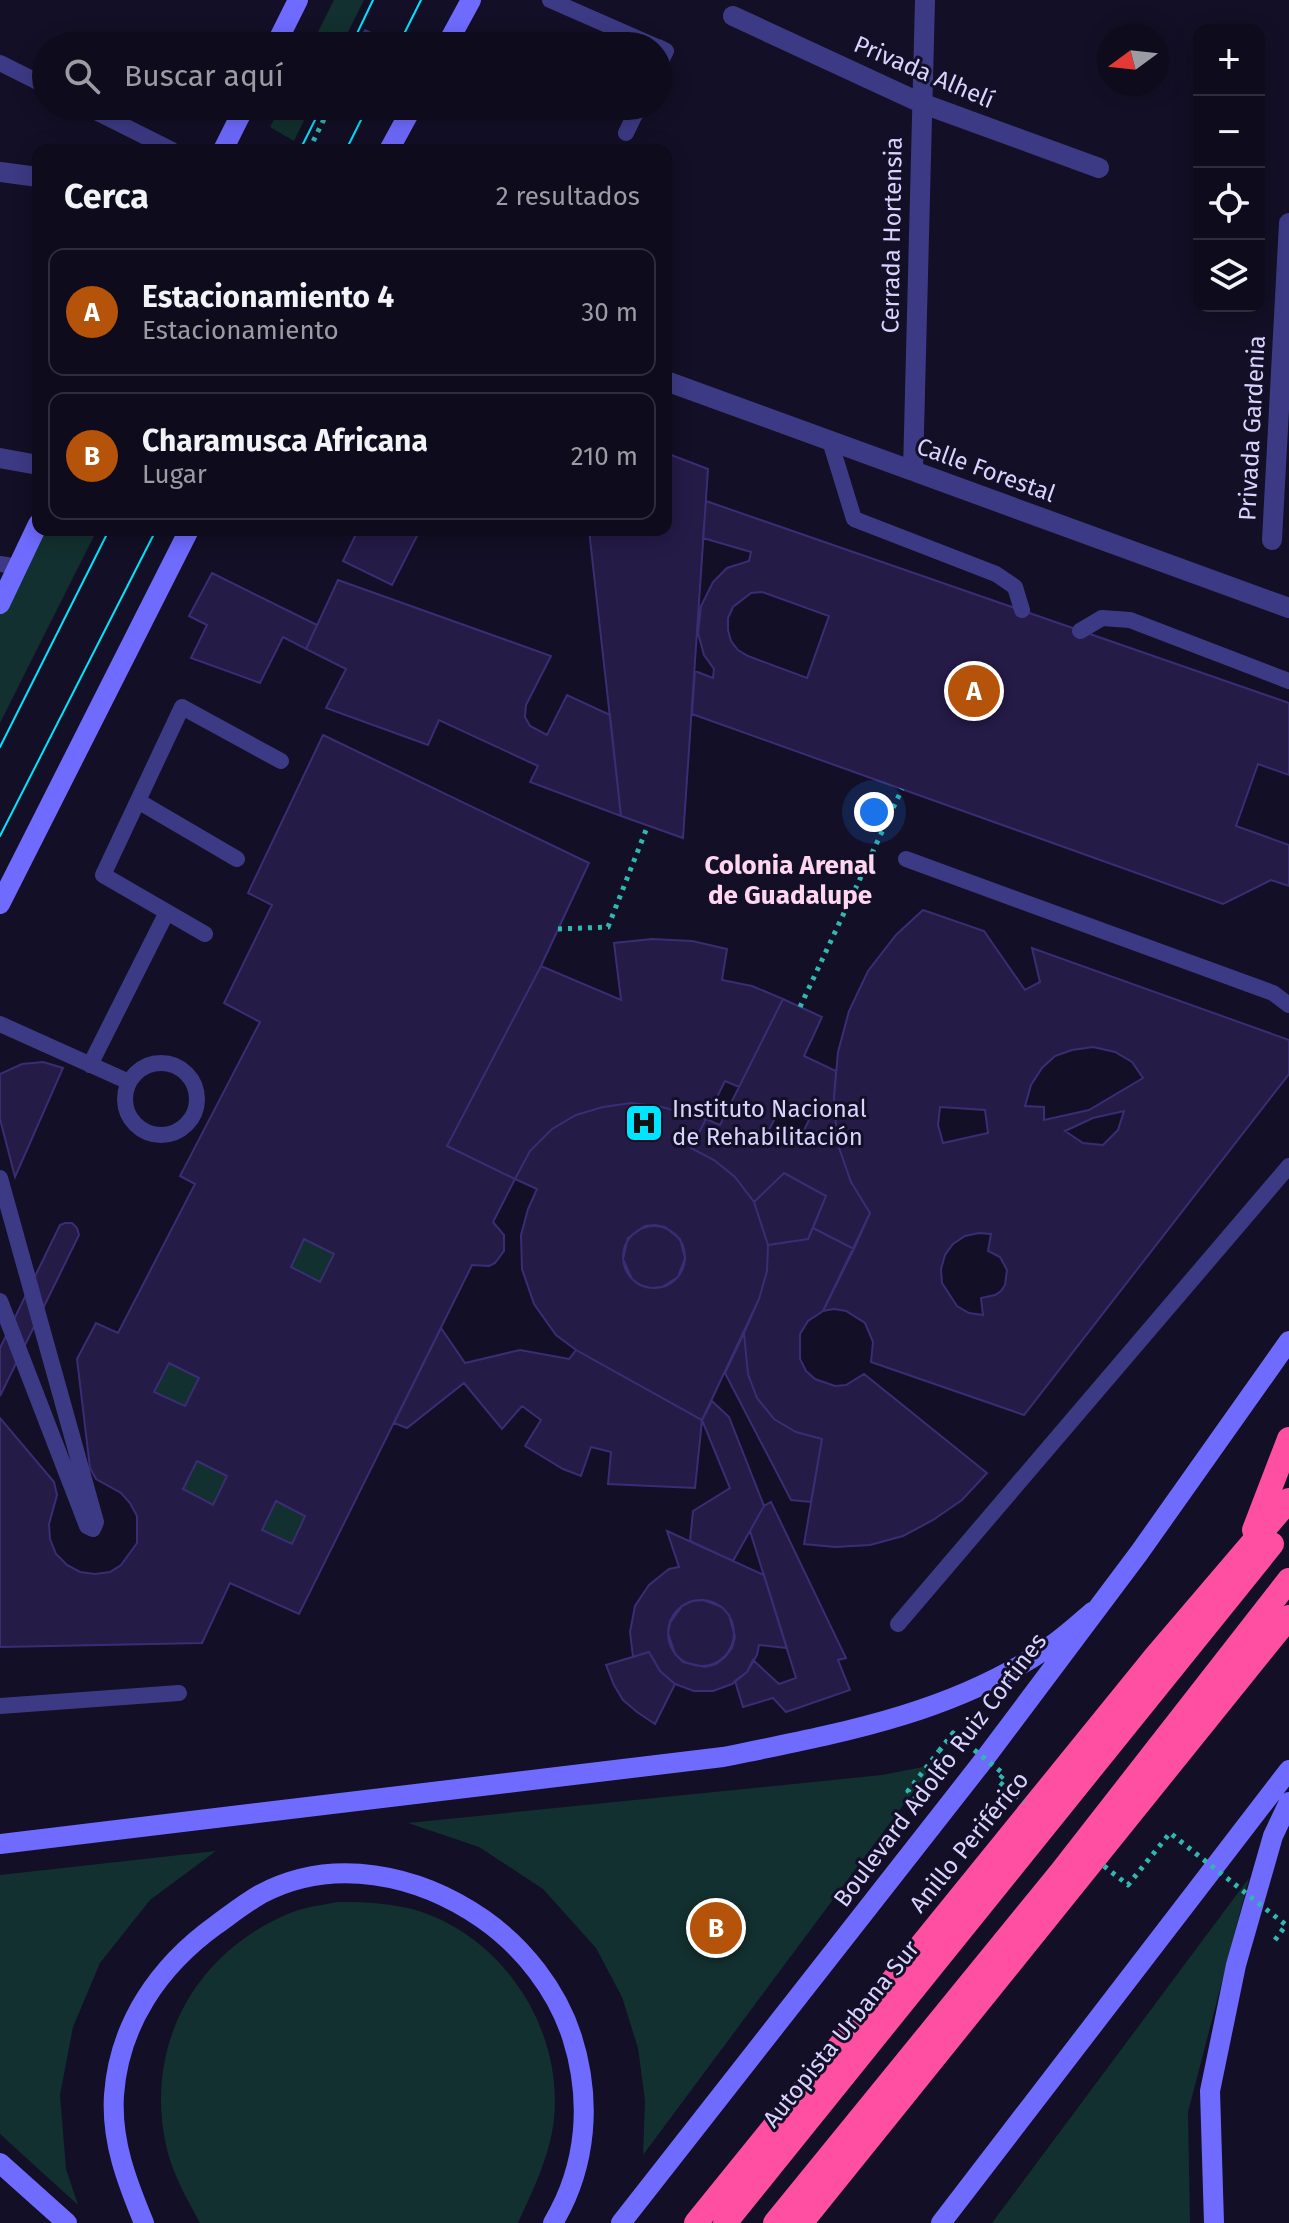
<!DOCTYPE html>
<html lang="es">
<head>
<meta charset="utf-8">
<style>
	:root { --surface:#0e0b1c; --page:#171425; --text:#f1f3f6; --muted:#9b9ba3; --line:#2e2b3b; --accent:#b45309 }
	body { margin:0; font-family:"Fira Sans",sans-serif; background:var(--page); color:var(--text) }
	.controls { position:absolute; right:24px; top:24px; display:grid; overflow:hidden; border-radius:16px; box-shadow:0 4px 20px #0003 }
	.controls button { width:72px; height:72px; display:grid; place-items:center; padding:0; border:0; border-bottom:2px solid var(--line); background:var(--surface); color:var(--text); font:40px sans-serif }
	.compass { position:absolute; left:1097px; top:24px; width:72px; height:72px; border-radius:50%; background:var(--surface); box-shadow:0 4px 20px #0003; rotate:255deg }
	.you { position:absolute; left:874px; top:812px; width:28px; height:28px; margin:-20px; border:6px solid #fff; border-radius:50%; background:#1a73e8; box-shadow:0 0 0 12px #1a73e833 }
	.badge { display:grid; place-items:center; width:52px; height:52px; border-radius:50%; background:var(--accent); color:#fff; font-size:26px; font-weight:700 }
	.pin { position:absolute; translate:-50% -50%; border:4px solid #fff; box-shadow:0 2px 8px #0006 }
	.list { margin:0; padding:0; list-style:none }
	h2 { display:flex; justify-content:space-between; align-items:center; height:104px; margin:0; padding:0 32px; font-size:34px }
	h2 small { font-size:26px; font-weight:400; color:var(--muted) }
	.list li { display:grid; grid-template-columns:52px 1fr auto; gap:24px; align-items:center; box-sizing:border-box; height:128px; margin:0 16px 16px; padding:0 16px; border:2px solid var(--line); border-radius:16px }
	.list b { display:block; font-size:30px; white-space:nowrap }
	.list p { margin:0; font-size:26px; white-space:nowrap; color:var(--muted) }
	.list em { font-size:26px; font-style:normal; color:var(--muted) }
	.icon { flex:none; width:44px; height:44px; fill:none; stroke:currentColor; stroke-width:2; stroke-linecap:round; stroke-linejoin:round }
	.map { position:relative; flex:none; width:1289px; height:2223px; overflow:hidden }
	.search { position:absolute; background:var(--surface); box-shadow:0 4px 20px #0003; left:32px; top:32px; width:640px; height:88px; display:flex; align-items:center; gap:20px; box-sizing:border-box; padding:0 28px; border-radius:44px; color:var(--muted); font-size:30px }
	.panel { position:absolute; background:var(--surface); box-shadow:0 4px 20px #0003; left:32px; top:144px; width:640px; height:392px; border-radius:16px }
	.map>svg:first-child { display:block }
	.green { fill:#12302f }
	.building { fill:#241b47; stroke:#3b2d73; stroke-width:2; fill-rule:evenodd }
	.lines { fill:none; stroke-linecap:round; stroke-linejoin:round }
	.path { stroke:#2fb8b0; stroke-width:5; stroke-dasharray:4 6; stroke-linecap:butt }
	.lane { stroke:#3d3a85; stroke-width:16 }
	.street { stroke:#3d3a85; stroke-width:20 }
	.secondary { stroke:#6f6bff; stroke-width:20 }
	.highway { stroke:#ff4fa3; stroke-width:24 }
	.tram { stroke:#00e5ff; stroke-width:2 }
	.path-bridge { stroke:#2fb8b0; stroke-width:5; stroke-dasharray:4 6; stroke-linecap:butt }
	.highway-bridge { stroke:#ff4fa3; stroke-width:24 }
	.labels { text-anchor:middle; stroke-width:6; stroke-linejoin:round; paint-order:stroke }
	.street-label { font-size:24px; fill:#d9d4ff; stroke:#130f26 }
	.poi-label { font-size:24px; fill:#d9d4ff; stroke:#130f26; text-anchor:start }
	.neighbourhood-label { font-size:26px; font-weight:bold; fill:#ffd6f0; stroke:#130f26 }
</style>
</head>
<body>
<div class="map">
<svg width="1289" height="2223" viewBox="0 0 1289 2223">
	<rect width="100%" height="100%" fill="#130f26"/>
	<path class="green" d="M334,0h30l-23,46h-30z
		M281,106h30l-17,35 -24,-14z
		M42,530h55l-97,193v-109z
		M304,1239l30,15 -14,28 -29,-15z
		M169,1363l30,15 -14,28 -31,-14z
		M197,1461l30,15 -14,29 -30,-16z
		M276,1501l29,15 -13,28 -30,-14z
		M933,1765l-290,390 2,-54 -7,-53 -16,-51 -26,-49 -53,-59 -64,-42 -71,-24 474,-48z
		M216,1851l-66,49 -50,63 -27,64 -13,68 6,74 12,36 -78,-71v-259z
		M1249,1878l-61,234 2,111h-198z
		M338,1902c29,0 57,1 84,10 84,29 141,119 132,207 -4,37 -21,71 -36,104h-318c-13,-24 -29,-52 -34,-78 -22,-101 30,-193 124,-232 14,-6 32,-8 48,-11z"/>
	<path class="building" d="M365,30l26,14 -1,2h-33z
		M666,453l42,16 -25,369 -62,-22 -32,-286h77z
		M706,501l583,202v72l-31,-11 -22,62 53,19v41l-18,-6 -48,24 -531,-190 3,-43 18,7 1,-9 -10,-14 -6,-22 3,-27 12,-24 14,-14 22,-7 2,-9 -48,-14zM762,592l67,24 -22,62 -59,-22 -10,-6 -7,-9 -3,-11v-12l5,-11 18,-14z
		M358,530h62l-28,55 -49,-24z
		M212,573l105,52 -11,24 -23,-12 -23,46 -69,-25 16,-33 -18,-9z
		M338,580l213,76 -25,49 -1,12 5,9 17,9 20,-40 43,20 11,101 -91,-34 8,-16 -99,-46 -11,25 -102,-37 20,-39 -40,-20z
		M323,735l266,128 -48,103 -94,180 68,33 -22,43 11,13v16l-9,12 -6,3 -17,-1 -173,349 -69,-31 -28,60 -202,4v-229l54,64 3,13 -8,29 1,15 6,15 11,11 13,7 15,2 15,-2 11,-7 16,-22v-27l-7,-13 -9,-10 -25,-14 -6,-11 -13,-109 19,-36 22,10 77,-149 -15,-8 80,-154 -36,-19 48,-98 -24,-12zM304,1239l30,15 -14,28 -29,-15zM169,1363l30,15 -14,28 -31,-14zM197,1461l30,15 -14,29 -30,-16zM276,1501l29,15 -13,28 -30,-14z
		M923,910l61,21 41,59 15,-8 -8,-34 257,92v34l-265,341 -153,-53 2,-20 -8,-19 -19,-12 -12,-2 -11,2 47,-98 -19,-31 -14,-40 -3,-45 4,-45 11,-41 19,-40 28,-36zM1093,1047l22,5 17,10 11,16 -54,32 -45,10v-13l-19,-1 6,-21 11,-17 13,-12 17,-6zM940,1107l45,3 3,23 -45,10 -5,-18zM1124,1111l-6,19 -15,15 -20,-2 -18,-12 28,-13zM979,1233l12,1 -3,17 12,6 7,13 -2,15 -4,6 -6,4 -14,3 2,17 -14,-2 -12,-7 -15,-23 -1,-14 4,-14 8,-11 12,-8z
		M652,939l40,2 35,8 -5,31 30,6 31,13 -44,88 -14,-6 -19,38 -44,-12 -31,-4 -28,4 -27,8 -24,14 -22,22 -15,28 -68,-33 94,-180 80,34 -7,-57z
		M783,999l39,18 -18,39 32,15 -2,26 3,45 14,40 19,31 -16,36 -41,-21 13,-32 -42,-23 -30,29 -19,-25 -21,-17 -23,-12 15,-29 14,6zM781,1106l28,14 -13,26 -28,-14z
		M43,1062l20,6 -48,109 -15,-58v-45l22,-10z
		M631,1103l31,4 44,12 -15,29 23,12 21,17 19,25 14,43 -1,26 -8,28 -57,121 -126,-70 -20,-15 -22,-31 -12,-35 -1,-34 7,-26 9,-20 -22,-10 15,-28 22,-22 24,-14 27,-8zM655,1225l10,2 15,12 5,19 -7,19 -16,10 -11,1 -11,-3 -8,-6 -9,-20 5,-21 17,-12z
		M784,1173l42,23 -18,43 -40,6 -14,-43z
		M65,1223h7l5,5 2,7 -79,161v-48l60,-123z
		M623 1257a31 31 0 1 1 62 0a31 31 0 1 1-62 0Z
		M813,1228l41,21 -31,62 -15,10 -8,13v25l6,12 9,8 20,7 11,-1 18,-11 123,99 -25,27 -29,20 -30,16 -33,9 -35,2 -31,-3 18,-105 -26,-7 -22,-13 -17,-21 -9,-24 -4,-41 15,-34 8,-28 1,-26 40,-6z
		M441,1328l24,35 55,-13 49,9 7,-9 126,70 -7,68 -87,-4 3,-32 -20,-5 -10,29 -18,-7 -38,-23 16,-26 -19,-14 -20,23 -38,-46 -57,45 -13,-5z
		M744,1333l4,41 9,24 17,21 22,13 26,7 -11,63 -20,-2 -66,-127z
		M712,1401l17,16 35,89 -31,55 -43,-20 3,-30 37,-23 -28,-68z
		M771,1502l75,156 -8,2 12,30 -64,22 -13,-14 -30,9 -8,-26 12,-9 6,-12 26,24 17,-6 -46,-147 14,-25z
		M667,1531l97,44 23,73 -28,-3 -2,10 -10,17 -15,12 -19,7h-19l-19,-7 -15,-13 -11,-19 -16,5 -3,-25 5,-26 14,-21 20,-16 10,-2zM703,1600l19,7 7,8 6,22 -3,11 -7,9 -9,7 -11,3 -22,-5 -8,-8 -7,-21 2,-10 12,-17 10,-5z
		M668 1633a33 33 0 1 1 66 0a33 33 0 1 1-66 0Z
		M649,1652l11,19 15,13 -20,40 -18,-12 -14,-12 -9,-15 -8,-20z"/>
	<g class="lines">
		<path class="path" d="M309,150l17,-35 15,-9
			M558,929l50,-2 40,-102
			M800,1007l102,-218
			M917,1798l-9,-7 31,-40
			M1275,1940l11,-15"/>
		<path class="lane" d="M550,0l105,46
			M658,47l8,4 -8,16
			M0,63l46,23
			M84,106l88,44
			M626,133l13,-27
			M830,441l24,78 142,55 19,13 7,23
			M0,564l18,3
			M1080,631l22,-13 28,2 159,61
			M138,801l99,58
			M906,859l367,134 16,12
			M167,912l38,22
			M0,1024l129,58
			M125 1099a36 36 0 1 1 72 0a36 36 0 1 1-72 0Z
			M90,1065l77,-153 -64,-37 79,-168 99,54
			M0,1178l96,344 -3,7 -6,-3 -87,-225
			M898,1624l391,-458
			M0,1706l179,-13"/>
		<path class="street" d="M733,16l188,87 178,65
			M0,172l38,5
			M666,381l623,227
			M0,458l38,7
			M913,471l12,-471
			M1272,540l17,-317"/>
		<path class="secondary" d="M275,46l23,-46
			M446,46l25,-46
			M223,150l22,-44
			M389,150l24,-44
			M0,604l38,-80
			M0,904l189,-374
			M0,1844l723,-87c113,-23 229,-43 326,-110 15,-10 29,-23 43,-35
			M0,2163l67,60
			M144,2223c-17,-41 -33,-82 -30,-128 5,-71 45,-129 102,-170 14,-10 29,-22 45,-31 72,-38 157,-20 222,25 40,28 74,71 89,118 20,63 15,129 -19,186
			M621,2223l362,-462 156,-208 150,-212
			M941,2223l348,-453
			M1214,2223l-4,-132 26,-126 37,-129 16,-34"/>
		<path class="highway" d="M1254,1530l35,-91
			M696,2223l459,-566 134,-157
			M801,2223l488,-606"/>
		<path class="tram" d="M351,46l22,-46
			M398,46l23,-46
			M300,150l22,-44
			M346,150l22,-44
			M0,747l109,-217
			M0,836l156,-306"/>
		<path class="path-bridge" d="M939,1751l14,-18 51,41 -6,7 26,21
			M1104,1866l24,19 42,-52 116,92"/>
		<path class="highway-bridge" d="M725,2223l547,-679
			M775,2223l286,-351 228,-292"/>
	</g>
	<defs>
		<symbol id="hospital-square" viewBox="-11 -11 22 22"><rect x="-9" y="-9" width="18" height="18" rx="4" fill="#00e5ff" stroke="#130f26"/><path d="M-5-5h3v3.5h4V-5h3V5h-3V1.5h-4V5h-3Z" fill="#111"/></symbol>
	</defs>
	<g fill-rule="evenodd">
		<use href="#hospital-square" x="622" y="1101" width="44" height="44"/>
	</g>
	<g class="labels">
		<g class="street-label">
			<text transform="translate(924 72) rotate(23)" y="8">Privada Alhelí</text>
			<text transform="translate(892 235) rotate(-89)" y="8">Cerrada Hortensia</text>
			<text transform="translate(1252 428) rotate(-87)" y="8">Privada Gardenia</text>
			<text transform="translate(986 470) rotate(20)" y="8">Calle Forestal</text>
			<text transform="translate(940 1770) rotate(-53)" y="8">Boulevard Adolfo Ruiz Cortines</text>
			<text transform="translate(969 1842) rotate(-51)" y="8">Anillo Periférico</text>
			<text transform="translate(841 2034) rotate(-51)" y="8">Autopista Urbana Sur</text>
		</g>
		<g class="poi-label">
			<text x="672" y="1117">Instituto Nacional<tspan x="672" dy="28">de Rehabilitación</tspan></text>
		</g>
		<g class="neighbourhood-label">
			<text x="790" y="874">Colonia Arenal<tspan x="790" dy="30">de Guadalupe</tspan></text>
		</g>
	</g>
</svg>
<div class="controls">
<button>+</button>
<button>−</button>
<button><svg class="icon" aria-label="locate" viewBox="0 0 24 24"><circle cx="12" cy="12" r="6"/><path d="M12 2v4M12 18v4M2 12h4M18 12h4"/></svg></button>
<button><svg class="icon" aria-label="layers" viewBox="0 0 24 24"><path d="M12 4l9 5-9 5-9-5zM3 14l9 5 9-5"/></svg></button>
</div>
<svg class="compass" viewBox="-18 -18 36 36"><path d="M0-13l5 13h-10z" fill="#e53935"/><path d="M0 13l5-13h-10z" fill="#9b9ba3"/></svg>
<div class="you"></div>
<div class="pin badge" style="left:974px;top:691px">A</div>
<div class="pin badge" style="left:716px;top:1928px">B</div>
<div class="search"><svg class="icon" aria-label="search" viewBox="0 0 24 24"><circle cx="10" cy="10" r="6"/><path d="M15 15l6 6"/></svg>Buscar aquí</div>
<section class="panel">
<h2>Cerca<small>2 resultados</small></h2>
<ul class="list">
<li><span class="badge">A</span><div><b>Estacionamiento 4</b><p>Estacionamiento</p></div><em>30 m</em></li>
<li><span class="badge">B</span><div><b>Charamusca Africana</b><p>Lugar</p></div><em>210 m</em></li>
</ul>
</section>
</div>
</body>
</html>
